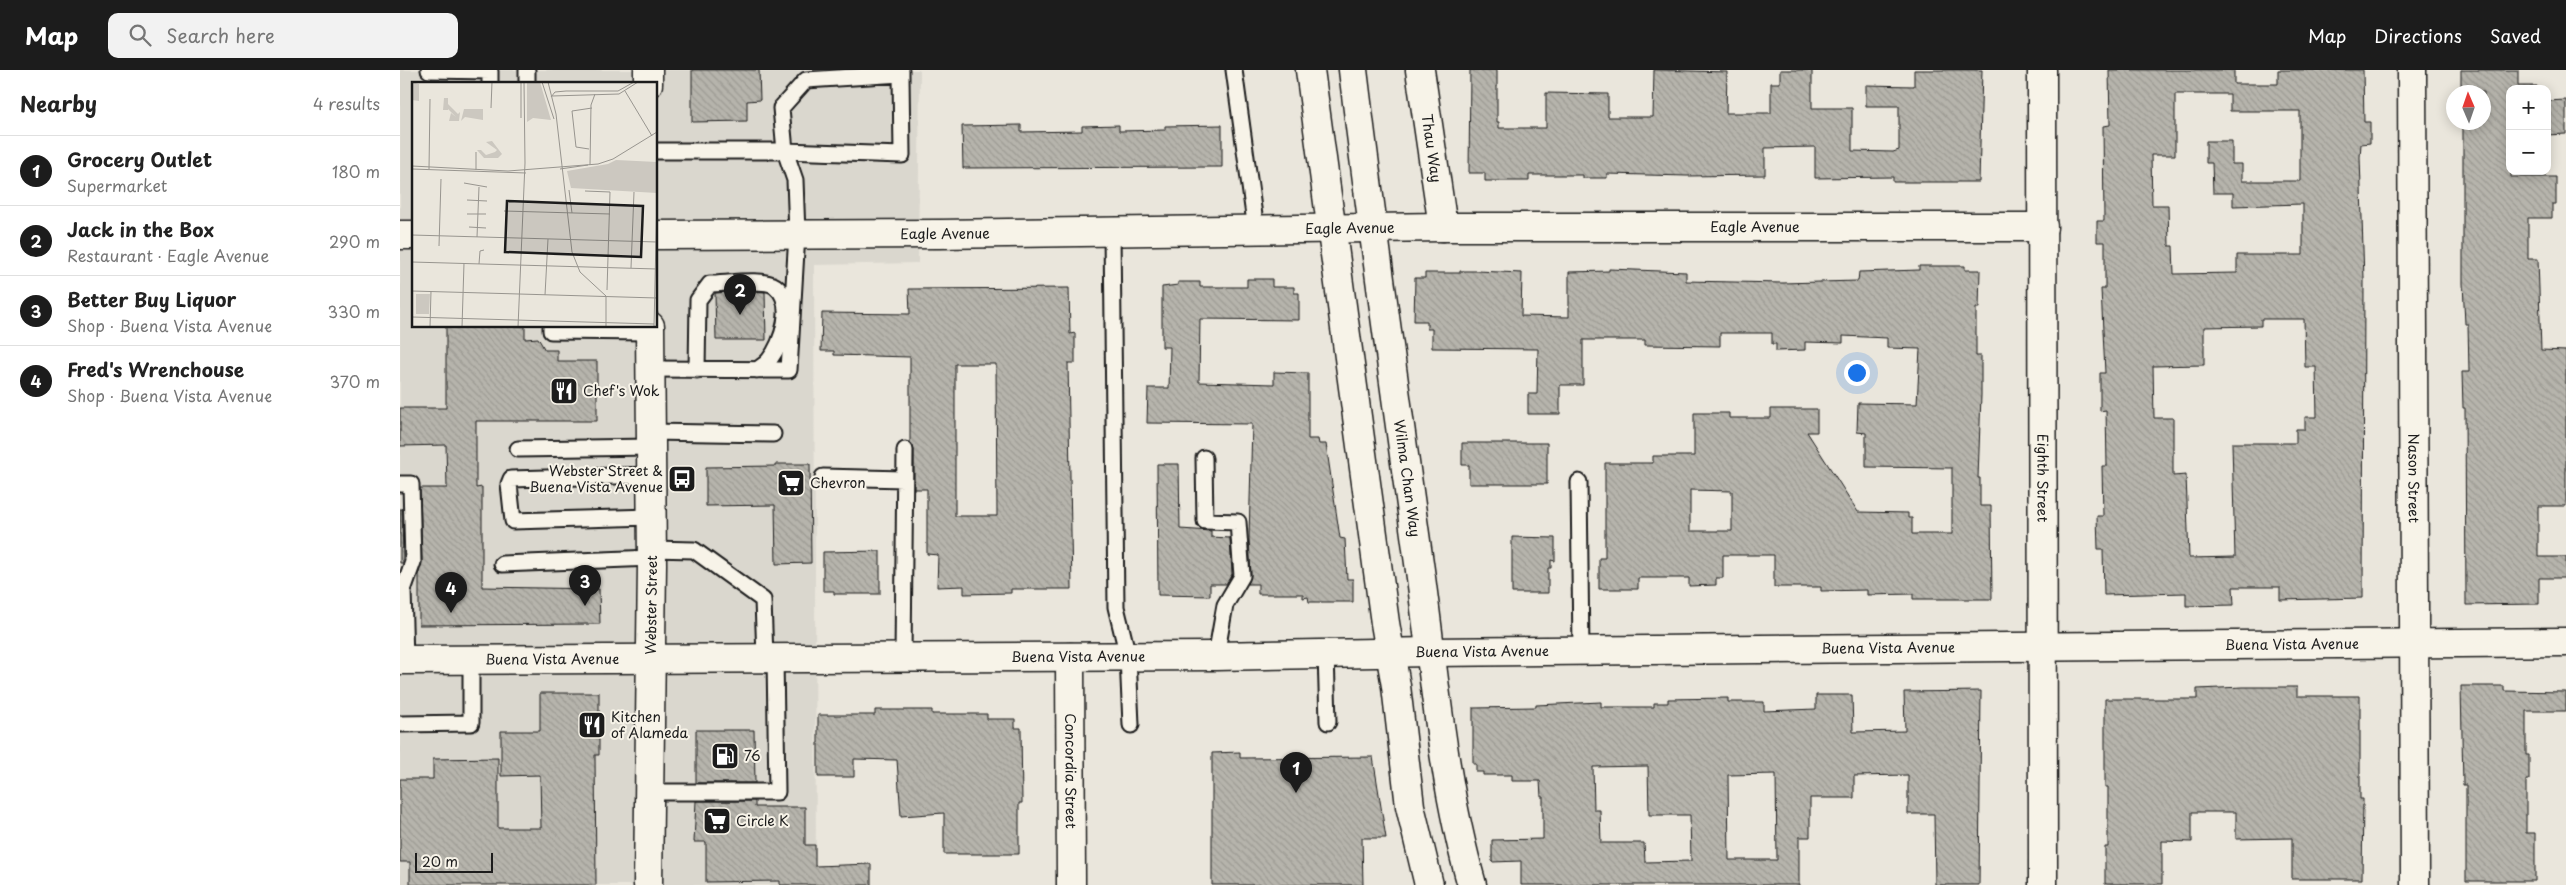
<!DOCTYPE html>
<html lang="en">
<head>
<meta charset="utf-8">
<style>
	:root { --surface:#fff; --page:#f2f2f2; --text:#222; --muted:#767676; --line:#e0e0e0; --accent:#1c1c1c }
	body { margin:0; font-family:"Playpen Sans",sans-serif; background:var(--page); color:var(--text) }
	.controls { position:absolute; right:15px; top:15px; display:grid; overflow:hidden; border-radius:10px; box-shadow:0 2px 12px #0003 }
	.controls button { width:45px; height:45px; display:grid; place-items:center; padding:0; border:0; border-bottom:1px solid var(--line); background:var(--surface); color:var(--text); font:25px sans-serif }
	.compass { position:absolute; left:2046px; top:15px; width:45px; height:45px; border-radius:50%; background:var(--surface); box-shadow:0 2px 12px #0003; rotate:358deg }
	.scale { position:absolute; left:15px; bottom:12px; width:78px; box-sizing:border-box; padding-left:5px; border:2px solid #1c1c1c; border-top:0; font-size:14px; line-height:18px; white-space:nowrap; color:#1c1c1c; -webkit-text-stroke:4px #f7f3e8; paint-order:stroke }
	.you { position:absolute; left:1456px; top:302px; width:18px; height:18px; margin:-12px; border:4px solid #fff; border-radius:50%; background:#1a73e8; box-shadow:0 0 0 8px #1a73e833 }
	.badge { display:grid; place-items:center; width:32px; height:32px; border-radius:50%; background:var(--accent); color:#fff; font-size:16px; font-weight:700 }
	.pin { position:absolute; translate:-50% -41px; filter:drop-shadow(0 1px 2px #0008) }
	.pin::after { content:''; position:absolute; top:26px; width:18px; height:15px; background:inherit; clip-path:polygon(0 0,100% 0,50% 100%) }
	.list { margin:0; padding:0; list-style:none }
	h2 { display:flex; justify-content:space-between; align-items:center; height:65px; margin:0; padding:0 20px; font-size:21px }
	h2 small { font-size:16px; font-weight:400; color:var(--muted) }
	.list li { display:grid; grid-template-columns:32px 1fr auto; gap:15px; align-items:center; box-sizing:border-box; height:70px; padding:0 20px; border-top:1px solid var(--line) }
	.list b { display:block; font-size:19px; white-space:nowrap }
	.list p { margin:0; font-size:16px; white-space:nowrap; color:var(--muted) }
	.list em { font-size:16px; font-style:normal; color:var(--muted) }
	.icon { flex:none; width:28px; height:28px; fill:none; stroke:currentColor; stroke-width:2; stroke-linecap:round; stroke-linejoin:round }
	.map { position:relative; flex:none; width:2166px; height:815px; overflow:hidden }
	header { display:flex; align-items:center; gap:30px; box-sizing:border-box; height:70px; padding:0 25px; background:var(--accent); color:#fff }
	header strong { font-size:24px }
	nav { display:flex; gap:28px; margin-inline-start:auto; font-size:18px }
	.search { width:350px; height:45px; background:var(--page); display:flex; align-items:center; gap:12px; box-sizing:border-box; padding:0 18px; border-radius:10px; color:var(--muted); font-size:19px }
	main { display:flex }
	aside { flex:1; background:var(--surface) }
	.map>svg:first-child { display:block }
	.built { fill:#dad7ce; fill-rule:evenodd }
	.building { fill:url(#building-back-hatch); stroke:#1c1c1c; fill-rule:evenodd }
	.lines { fill:none; stroke-linecap:round; stroke-linejoin:round }
	.lane-casing { stroke:#1c1c1c; stroke-width:19 }
	.street-casing { stroke:#1c1c1c; stroke-width:31 }
	.secondary-casing { stroke:#1c1c1c; stroke-width:31 }
	.primary-casing { stroke:#1c1c1c; stroke-width:31 }
	.lane { stroke:#f7f3e8; stroke-width:15 }
	.street { stroke:#f7f3e8; stroke-width:28 }
	.secondary { stroke:#f7f3e8; stroke-width:28 }
	.primary { stroke:#f7f3e8; stroke-width:28 }
	.labels { text-anchor:middle; stroke-width:4; stroke-linejoin:round; paint-order:stroke }
	.street-label { font-size:14px; fill:#1c1c1c; stroke:#f7f3e8 }
	.poi-label { font-size:14px; fill:#1c1c1c; stroke:#f7f3e8; text-anchor:start }
	.inset-road { fill:none; stroke:#98958f; stroke-width:1 }
	.view { fill:#1c1c1c; fill-opacity:0.15; stroke:#1c1c1c; stroke-width:2.5 }
	.inset-edge { fill:none; stroke:#1c1c1c; stroke-width:2.5 }
</style>
</head>
<body>
<header>
<strong>Map</strong>
<div class="search"><svg class="icon" aria-label="search" viewBox="0 0 24 24"><circle cx="10" cy="10" r="6"/><path d="M15 15l6 6"/></svg>Search here</div>
<nav><a>Map</a><a>Directions</a><a>Saved</a></nav>
</header>
<main>
<aside>
<h2>Nearby<small>4 results</small></h2>
<ul class="list">
<li><span class="badge">1</span><div><b>Grocery Outlet</b><p>Supermarket</p></div><em>180 m</em></li>
<li><span class="badge">2</span><div><b>Jack in the Box</b><p>Restaurant · Eagle Avenue</p></div><em>290 m</em></li>
<li><span class="badge">3</span><div><b>Better Buy Liquor</b><p>Shop · Buena Vista Avenue</p></div><em>330 m</em></li>
<li><span class="badge">4</span><div><b>Fred's Wrenchouse</b><p>Shop · Buena Vista Avenue</p></div><em>370 m</em></li>
</ul>
</aside>
<div class="map">
<svg width="2166" height="815" viewBox="0 0 2166 815">
	<defs>
		<pattern id="building-back-hatch" width="6" height="6" patternUnits="userSpaceOnUse" patternTransform="scale(1.25)"><rect width="6" height="6" fill="#b6b4ac"/><path d="M-1 5l2 2M0 0l6 6M5-1l2 2" fill="none" stroke="#9c9a93"/></pattern>
	</defs>
	<rect width="100%" height="100%" fill="#eae6dc"/>
	<filter id="ink" filterUnits="userSpaceOnUse"><feTurbulence type="fractalNoise" baseFrequency=".02" numOctaves="2"/><feDisplacementMap in="SourceGraphic" scale="10" xChannelSelector="R" yChannelSelector="G"/><feConvolveMatrix kernelMatrix="1 2 1 2 8 2 1 2 1" color-interpolation-filters="sRGB"/></filter>
	<g filter="url(#ink)">
		<path class="built" d="M0,0h520l-2,193 -104,2 2,620h-416zM14,14h242v242h-242z"/>
		<path class="building" d="M292,0h67l1,30 -13,1v20l-55,1z
			M1070,0h27v52h2v6h47v-35l62,1v23h45l1,-47 73,2 -1,41h45v-30h9v-13h32v38h40v43l41,1 6,-2v-44h-33v-21l48,1v-16h68l-3,112h-86v-5l-78,1v-31l-50,1v27l-78,1 -80,-2v4h-24v-3h-54v6h-44v-8h-16z
			M1709,0h125v14h44v-14h85l1,52h6v21l-9,1 -1,13 4,122 -1,319 -83,2v-13h-47l1,18 -48,1v-13l-82,2 -1,-46h-5l-1,-33h6l-1,-50h5l-1,-56 -6,1v-38h5l-4,-84h4v-47h-8v-21h7l-1,-95 7,-1zM1775,24h55v17h70v70h-58v-17h-10v-23h-26v22h6l1,30h20v13l70,-2v51h-66v18l-63,1 -1,-28h-4l-1,-41h-16l-1,-50h24zM1861,249h43l1,48h11l1,50h-12v12h-9v14h-64l3,114 -46,1 -3,-83 -13,1v-58h-19l-1,-52 51,-1v-38l57,-1z
			M2061,0h57v16h19v3h-27l1,88h45v27h-4v14h-24v41h10l3,91 25,1v155h-28v51h28v21h-27v26l-73,1 -1,-197h-2l-1,-36h7l-1,-48h-3l-2,-41v-161h21v-30h-23z
			M2166,30v34l-19,1v-34z
			M621,55v7l61,-1v-5l37,-1v6l46,-1v-4l57,-1v42l-259,1 -1,-42z
			M1519,196h46v4h15l-1,38h-3v48h5v39l-3,83h2v28h11l1,93h-79v-5l-46,1v-5l-46,1v-4h-47v-32h-51v23h-7v7l-27,1v-8h-51v11h-39v-31h6v-95h48v-7h41v-43h35v5h42v-9h46v23h-10l51,80 50,1v5h4v16h40v-66l-86,-1v-34l-9,-1 1,-29 59,1 3,-55 -33,-1v-10l-44,-2v7l-38,-1v8l-29,1v-7h-4v-11h-52v13l-75,-1v-5h-62v45h-23v29h-32v-20h9l1,-45 -106,-1v-19h-5v-8h-13l1,-43h10v-5h35v-2h17l45,2 -1,43 48,1v-45l40,-1v-2l77,3v9l96,2 76,-2 1,-9 60,-2zM1290,420l42,1v40h-42z
			M847,209h25v8h22v6h5v27l-99,-1 -1,63 75,2v-12l34,1v66h10l1,5h7l14,94 5,1 2,40h6v23h-44l-1,-5 -5,1v-4h-45v-10h-10l3,-9 -2,-37 3,-114 -105,-1 1,-35h21l1,-41h-8v-60l16,-2v-3h22v5h47z
			M669,218l1,46 5,-1v30h-7l4,226h-61v4l-47,1v-8l-27,1 1,-32 -11,-1v-65h-13v-39l-4,-8v-85l-76,-2v-4h-13l1,-38 88,1 -1,-25zM555,294h41l1,152h-42z
			M344,221l21,1 1,48h-50l-1,-47z
			M46,256h79v13l13,-1 7,12h12v11h40v60h-121v67l6,-1v100l117,2 1,35 -181,1v-53l3,-10 -2,-74h27l-1,-43 -46,1v-38h46z
			M1062,373h85v41h-78v-19h-7z
			M375,394h35l1,99 -35,1 -1,-59 -69,1v-39l69,-1z
			M757,394h22l1,65 31,2v6l19,1 2,36 -6,10h-16v12l-52,-1z
			M0,439h2l1,54h-3z
			M1112,467l43,1v23l-4,-1v8h-3v25h-36z
			M480,481v43h-46v-3h-11v-39z
			M2061,616h43v5l62,1v19h-40v44h3v25h-3v53h9v48h-69v-96h-3z
			M1843,617h54v9h63v103h3l-1,80h-70v-41l-56,1v-27h-44v30l-30,-1v43h-57v-37h3v-60h-3v-88h92v-10z
			M1581,621l-2,194h-44l-1,-71h-26v-39l-54,1v22h-44v39h-11v48h-278v-24l-29,1v-22l51,-1v-42h-2l-1,-16h-28v-6h-29v-3h-7v-8h-3v-56l63,-1v-2l65,-3v5h53v-4h14v-4l60,-1v4h36v9l52,-2v-14h36l1,37 52,-1 -1,-39zM1248,696l1,49h41l1,46 -46,1 -1,-19h-43l-1,-33h-6l-1,-43zM1376,704l1,86h-48l-1,-85z
			M140,623h59v62h-4l1,130h-186v-23h-10v-83h33v-20l65,-1v70h43l-1,-53 -39,1v-45h39z
			M475,640h57v4h55v5h28v9h6l1,75h-3v51h-75v-41l-43,3 -4,-56 -43,-1v18h-36v-62h57z
			M296,660h58l1,53h-59z
			M840,682v6l133,-1 13,81h-24l1,47h-151v-132z
			M296,731h59v6h50v38h10v21l56,-2v21h-91v-4l-74,1v-40h-12z"/>
		<g class="lines">
			<defs>
				<path id="lane" d="M29,0l61,1v13
					M834,0l22,160
					M127,14v-14
					M256,81h129l-4,-43 25,-28 95,-6v-4
					M712,162l4,375 12,49 3,69
					M151,256v5l99,1
					M250,299l139,1 8,-136 -2,-54 -10,-29 117,4 -1,-81
					M297,300l1,-70 12,-16c15,0 54,-6 65,2 21,16 8,57 -6,74 -3,4 -8,7 -12,10
					M251,362l122,2
					M118,379l133,-2
					M804,388l1,63 33,1 4,54 -17,29 -9,51
					M251,405l-140,4 -2,5 4,37 138,-4
					M423,407l81,2
					M1179,412l2,169
					M0,414h11l2,78 -10,28
					M252,479l42,1 69,50 2,58
					M102,494l150,-6
					M0,520h3l2,70
					M926,583l2,69
					M503,587l2,-207
					M0,654l71,-1v-64
					M248,722h129l-2,-134"/>
				<g id="street">
					<path id="s1" d="M1020,0l23,157"/>
					<path id="s2" d="M1642,0l1,815"/>
					<path id="s3" d="M2012,0l3,815"/>
					<path d="M0,165h14"/>
					<path id="s4" d="M256,165l284,-1 503,-7h600"/>
					<path id="s5" d="M670,587l1,228"/>
					<path id="s6" d="M0,590l816,-4 215,-4 1135,-10"/>
				</g>
				<g id="secondary">
					<path d="M910,0l75,553 11,63 14,120 19,79"/>
					<path id="s7" d="M953,0c20,165 43,328 66,493 15,107 23,217 53,322"/>
				</g>
				<g id="primary">
					<path d="M248,0v14"/>
					<path id="s8" d="M248,815l4,-321 -2,-238"/>
				</g>
			</defs>
			<use href="#lane" class="lane-casing"/>
			<use href="#street" class="street-casing"/>
			<use href="#secondary" class="secondary-casing"/>
			<use href="#primary" class="primary-casing"/>
			<use href="#lane" class="lane"/>
			<use href="#street" class="street"/>
			<use href="#secondary" class="secondary"/>
			<use href="#primary" class="primary"/>
		</g>
	</g>
	<defs>
		<symbol id="restaurant-square" viewBox="-11 -11 22 22"><rect x="-9" y="-9" width="18" height="18" rx="4" fill="#1c1c1c" stroke="#f7f3e8"/><path d="M-5-6h1v4h1v-4h1v4h1v-4h1v5L-1.5 .5V6h-2V.5L-5-1ZM5-6V6H3V1.5H1.5Q1.5-4 5-6Z" fill="#fff"/></symbol>
		<symbol id="bus-square" viewBox="-11 -11 22 22"><rect x="-9" y="-9" width="18" height="18" rx="4" fill="#1c1c1c" stroke="#f7f3e8"/><path d="M-5-6H5V4H4V6H2V4H-2V6H-4V4H-5ZM-3.5-4V0h7V-4ZM-3.5 1.2v1.5H-2V1.2ZM2 1.2v1.5H3.5V1.2Z" fill="#fff"/></symbol>
		<symbol id="supermarket-square" viewBox="-11 -11 22 22"><rect x="-9" y="-9" width="18" height="18" rx="4" fill="#1c1c1c" stroke="#f7f3e8"/><path d="M-6-5.5h2.5l.6 2H6L4.5 2H-2.5L-4.4-4H-6ZM-1.5 3.2a1.3 1.3 0 1 0 .1 0ZM3 3.2a1.3 1.3 0 1 0 .1 0Z" fill="#fff"/></symbol>
		<symbol id="fuel-square" viewBox="-11 -11 22 22"><rect x="-9" y="-9" width="18" height="18" rx="4" fill="#1c1c1c" stroke="#f7f3e8"/><path d="M-5.5-6h7V0h2V4h1.3V-2.5L3-4.5l.8-.8L6-3V5H2.5V1h-1V6h-7ZM-4.2-4.7v3.2H.2V-4.7Z" fill="#fff"/></symbol>
	</defs>
	<g fill-rule="evenodd">
		<use href="#restaurant-square" x="148" y="305" width="32" height="32"/>
		<use href="#bus-square" x="266" y="393" width="32" height="32"/>
		<use href="#supermarket-square" x="375" y="397" width="32" height="32"/>
		<use href="#restaurant-square" x="176" y="639" width="32" height="32"/>
		<use href="#fuel-square" x="309" y="670" width="32" height="32"/>
		<use href="#supermarket-square" x="301" y="735" width="32" height="32"/>
	</g>
	<g class="labels">
		<g class="street-label">
			<text dy="5" stroke="none"><textPath href="#s1" startOffset="79">Thau Way</textPath></text>
			<text dy="5" stroke="none"><textPath href="#s4" startOffset="1099">Eagle Avenue</textPath></text>
			<text dy="5" stroke="none"><textPath href="#s4" startOffset="694">Eagle Avenue</textPath></text>
			<text dy="5" stroke="none"><textPath href="#s4" startOffset="289">Eagle Avenue</textPath></text>
			<text dy="5" stroke="none"><textPath href="#s7" startOffset="412">Wilma Chan Way</textPath></text>
			<text dy="5" stroke="none"><textPath href="#s2" startOffset="408">Eighth Street</textPath></text>
			<text dy="5" stroke="none"><textPath href="#s3" startOffset="408">Nason Street</textPath></text>
			<text dy="5" stroke="none"><textPath href="#s8" startOffset="280">Webster Street</textPath></text>
			<text dy="5" stroke="none"><textPath href="#s6" startOffset="1892">Buena Vista Avenue</textPath></text>
			<text dy="5" stroke="none"><textPath href="#s6" startOffset="1488">Buena Vista Avenue</textPath></text>
			<text dy="5" stroke="none"><textPath href="#s6" startOffset="1082">Buena Vista Avenue</textPath></text>
			<text dy="5" stroke="none"><textPath href="#s6" startOffset="678">Buena Vista Avenue</textPath></text>
			<text dy="5" stroke="none"><textPath href="#s6" startOffset="152">Buena Vista Avenue</textPath></text>
			<text dy="5" stroke="none"><textPath href="#s5" startOffset="114">Concordia Street</textPath></text>
		</g>
		<g class="poi-label">
			<text x="183" y="326">Chef's Wok</text>
			<text x="263" y="406" text-anchor="end">Webster Street &amp;<tspan x="263" dy="16">Buena Vista Avenue</tspan></text>
			<text x="410" y="418">Chevron</text>
			<text x="211" y="652">Kitchen<tspan x="211" dy="16">of Alameda</tspan></text>
			<text x="344" y="691">76</text>
			<text x="336" y="756">Circle K</text>
		</g>
	</g>
	<g transform="translate(12 12)">
		<rect width="245" height="245" fill="#eae6dc"/>
		<path d="M32,16h4v6l10,10 2,-2 -1,9h-10l2,-8 5,4 -8,-8v1h-5zM52,27h19v11l-18,-3 -4,4zM80,59l10,13 -4,4h-14l-7,-8h4l5,5 9,-3 2,-2 -11,-8z" fill="#ccc8c0"/>
		<path d="M0,0l7,2v17l-7,-1zM115,0h13l11,38 -18,-2 -6,4zM204,78l41,2v31l-86,-5 -4,-17 41,-7zM4,212h14l-1,20h-13z" fill="#ccc8c0"/>
		<path class="inset-road" d="M109,0v36M130,0l12,37M136,0l8,32 16,138 8,20 26,24v31M213,9l27,45M140,14l67,-2 19,-12M139,15l4,-5 11,-1h52l16,-9M79,26l1,-26M177,67l-13,-2 -4,-36 20,-3M178,83l1,-60 4,-11M0,84l96,5 90,-7 15,-5 44,-27M0,87l114,4M17,87l1,-70M148,87l28,-4M64,88v-18M52,101l23,4M157,108l3,23M173,109l25,1 -3,98M55,118l20,1M92,129l106,3M55,132h19M57,145l17,1M0,153l245,7M65,155l2,-50M27,164l2,-67M0,180l245,7M67,182l1,-13 4,-1M219,186l3,-76M0,209l107,3M107,212l138,4M133,213l3,-56M0,235l242,7M18,245l1,-36M50,245l2,-64M106,245l7,-164 -1,-81M242,245l3,-133"/>
		<path class="view" d="M95,119l136,5 -2,51 -136,-5z"/>
		<rect width="245" height="245" class="inset-edge"/>
	</g>
</svg>
<div class="controls">
<button>+</button>
<button>−</button>
</div>
<svg class="compass" viewBox="-18 -18 36 36"><path d="M0-13l5 13h-10z" fill="#e53935"/><path d="M0 13l5-13h-10z" fill="#767676"/></svg>
<div class="scale">20 m</div>
<div class="you"></div>
<div class="pin badge" style="left:896px;top:723px">1</div>
<div class="pin badge" style="left:340px;top:245px">2</div>
<div class="pin badge" style="left:185px;top:536px">3</div>
<div class="pin badge" style="left:51px;top:543px">4</div>
</div>
</main>
</body>
</html>
